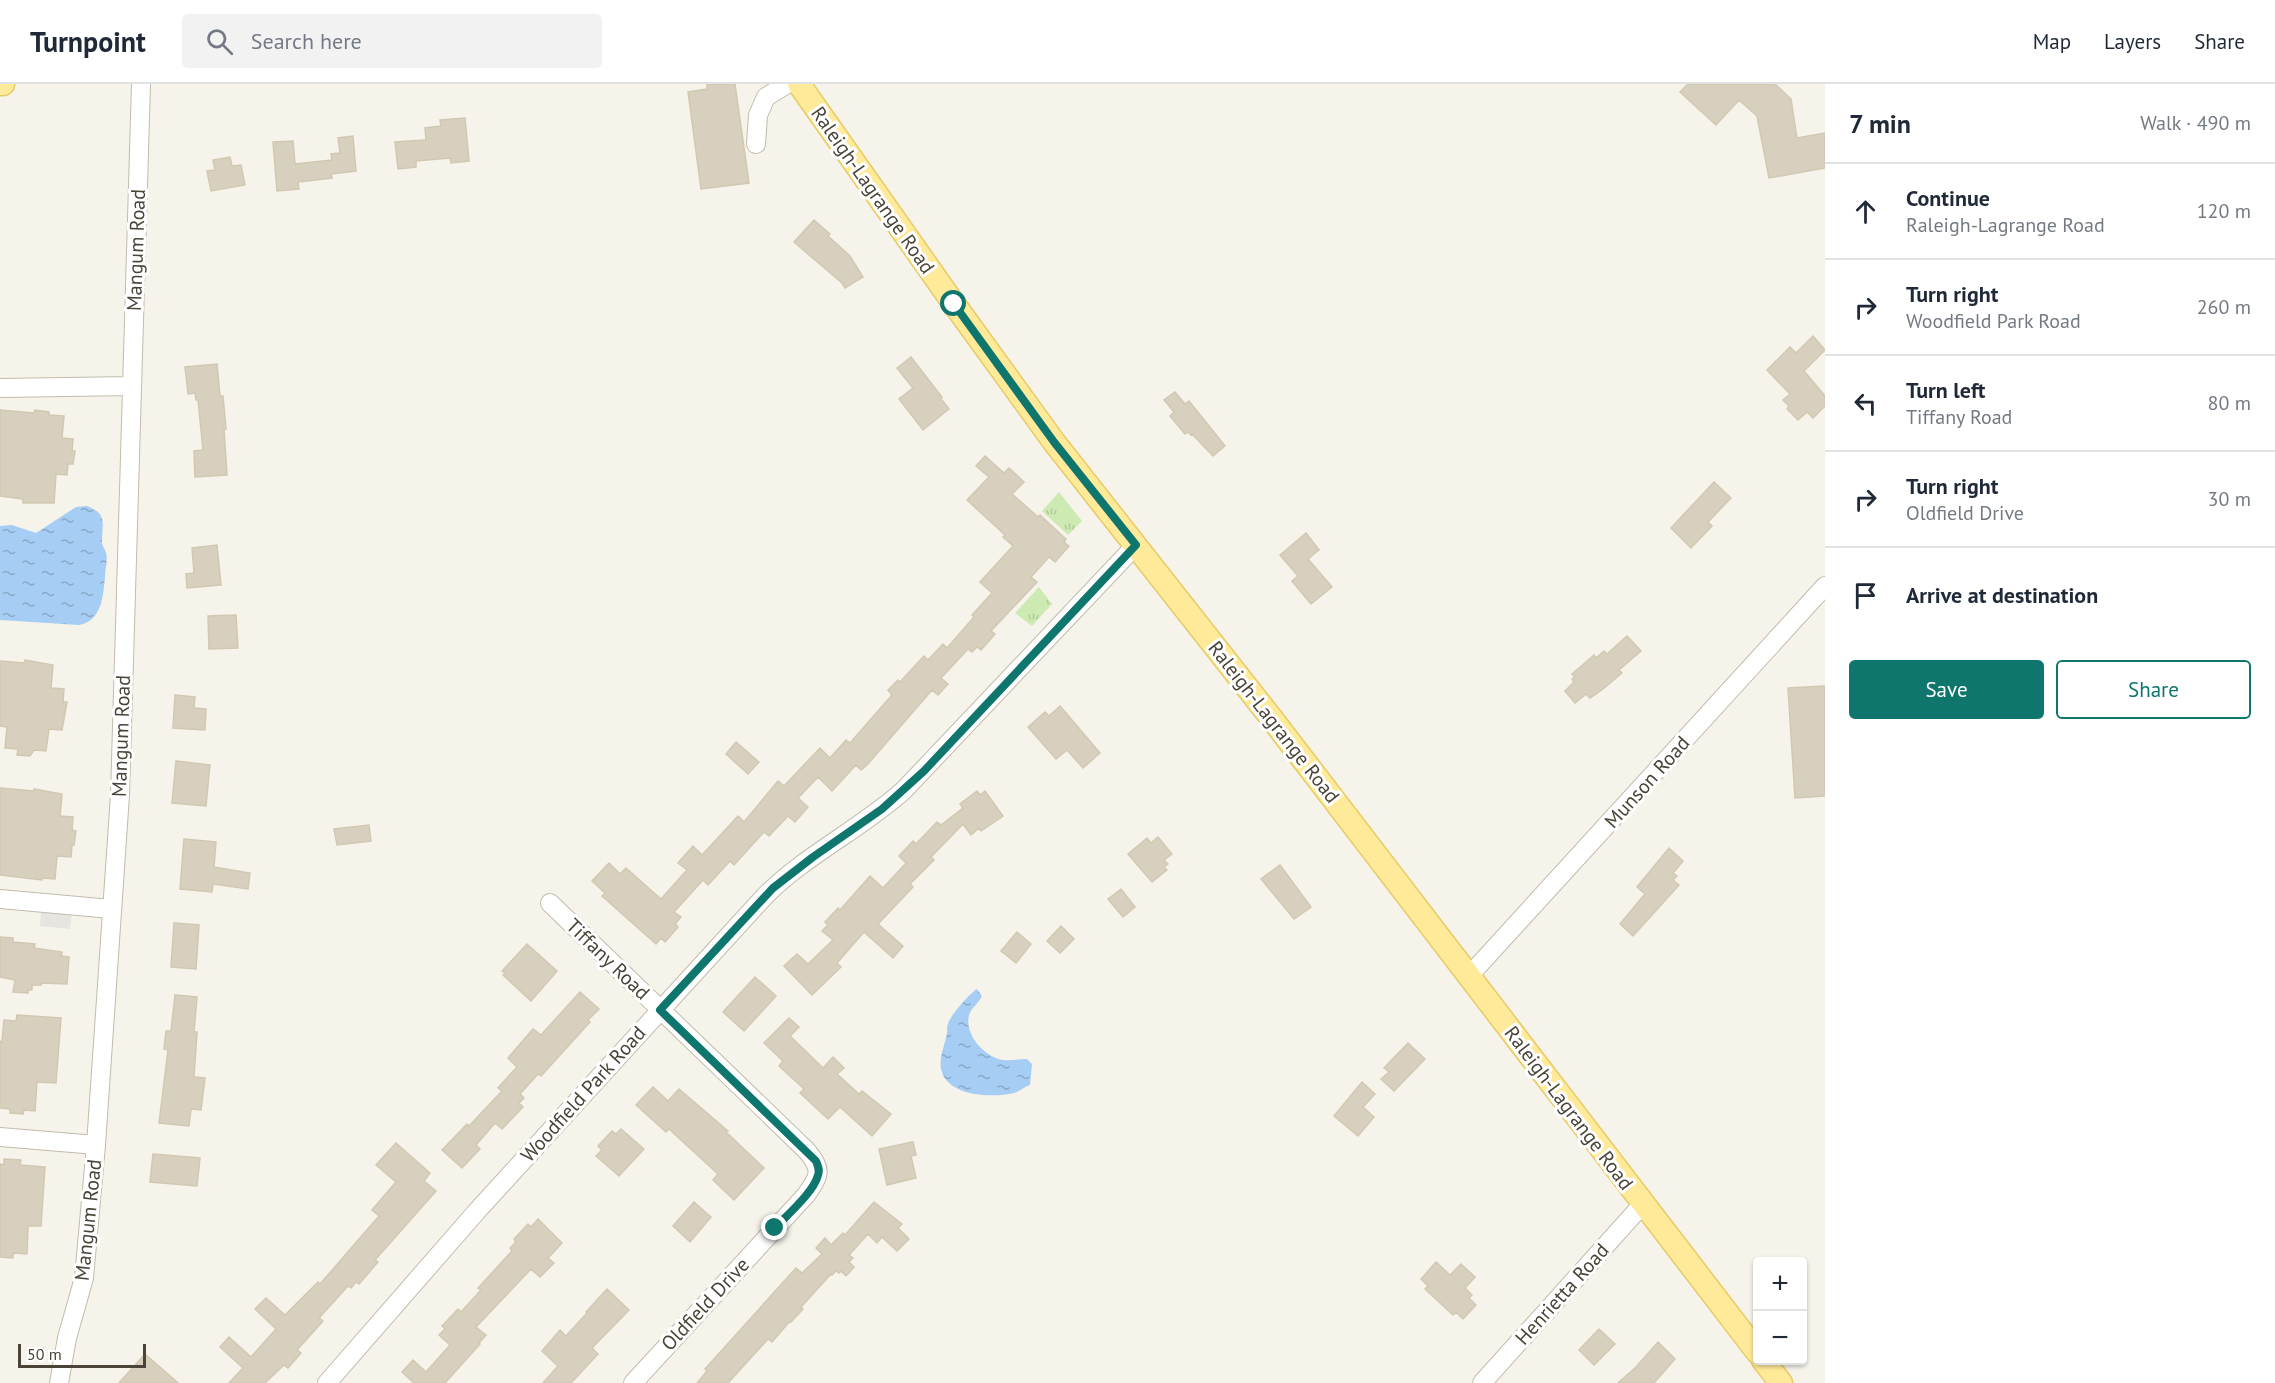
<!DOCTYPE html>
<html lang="en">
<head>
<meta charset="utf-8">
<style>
	:root { --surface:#fff; --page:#f2f2f3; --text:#1f2937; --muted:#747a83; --line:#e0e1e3; --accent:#0f766e }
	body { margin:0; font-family:"PT Sans",sans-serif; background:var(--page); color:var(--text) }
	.controls { position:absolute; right:18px; bottom:18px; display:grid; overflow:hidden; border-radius:6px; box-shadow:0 2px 4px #0004 }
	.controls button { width:54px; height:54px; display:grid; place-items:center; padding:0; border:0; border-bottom:2px solid var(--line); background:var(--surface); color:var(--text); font:30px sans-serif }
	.scale { position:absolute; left:18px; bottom:15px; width:128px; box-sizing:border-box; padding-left:6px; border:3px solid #4a4438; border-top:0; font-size:16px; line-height:21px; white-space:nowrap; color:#4a4438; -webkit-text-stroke:4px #fff; paint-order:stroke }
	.stop { position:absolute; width:18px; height:18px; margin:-14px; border:4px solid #0f766e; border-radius:50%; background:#fff }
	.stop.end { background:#0f766e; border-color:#fff; box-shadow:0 2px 6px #0008 }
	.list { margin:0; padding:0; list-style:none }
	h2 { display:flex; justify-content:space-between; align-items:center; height:78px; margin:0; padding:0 24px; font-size:26px }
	h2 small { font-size:20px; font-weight:400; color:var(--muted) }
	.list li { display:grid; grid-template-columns:39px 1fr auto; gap:18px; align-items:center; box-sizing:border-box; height:96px; padding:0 24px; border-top:2px solid var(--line) }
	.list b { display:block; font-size:22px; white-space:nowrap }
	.list p { margin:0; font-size:20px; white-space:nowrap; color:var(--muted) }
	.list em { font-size:20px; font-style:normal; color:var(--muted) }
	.actions { display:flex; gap:12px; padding:18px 24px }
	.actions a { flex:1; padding:14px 0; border:2px solid var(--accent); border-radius:6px; text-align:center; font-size:21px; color:var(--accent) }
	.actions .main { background:var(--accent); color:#fff }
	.icon { flex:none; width:33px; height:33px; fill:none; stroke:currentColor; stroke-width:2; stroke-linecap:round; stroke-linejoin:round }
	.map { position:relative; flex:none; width:1825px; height:1299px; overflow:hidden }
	header { display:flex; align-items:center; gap:36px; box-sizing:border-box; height:84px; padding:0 30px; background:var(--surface); border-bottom:2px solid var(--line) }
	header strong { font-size:28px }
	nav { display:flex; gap:33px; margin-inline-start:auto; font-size:21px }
	.search { width:420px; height:54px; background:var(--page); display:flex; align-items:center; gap:15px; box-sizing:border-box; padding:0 21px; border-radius:6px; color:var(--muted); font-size:22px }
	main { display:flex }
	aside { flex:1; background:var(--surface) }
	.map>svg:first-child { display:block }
	.grass { fill:url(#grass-tufts) }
	.parking { fill:#e7e5e2 }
	.water { fill:url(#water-ripples) }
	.building { fill:#d7d0bf; stroke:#d2c8b2; stroke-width:1.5 }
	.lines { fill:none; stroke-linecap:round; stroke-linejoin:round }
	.minor-casing { stroke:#c1bcac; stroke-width:20 }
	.major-casing { stroke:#e7cb66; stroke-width:25 }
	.minor { stroke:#fff; stroke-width:18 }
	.major { stroke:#ffea99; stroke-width:22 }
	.route { stroke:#0f766e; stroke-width:8 }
	.labels { text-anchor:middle; stroke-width:6; stroke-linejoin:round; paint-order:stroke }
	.street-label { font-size:20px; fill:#4a4438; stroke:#fff }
</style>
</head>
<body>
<header>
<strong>Turnpoint</strong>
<div class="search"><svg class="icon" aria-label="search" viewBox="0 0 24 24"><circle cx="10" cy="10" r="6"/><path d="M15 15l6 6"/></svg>Search here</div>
<nav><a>Map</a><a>Layers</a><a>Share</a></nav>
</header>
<main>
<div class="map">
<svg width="1825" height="1299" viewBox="0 0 1825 1299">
	<defs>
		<pattern id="grass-tufts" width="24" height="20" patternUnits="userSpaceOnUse" patternTransform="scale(1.5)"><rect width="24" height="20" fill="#cdeab2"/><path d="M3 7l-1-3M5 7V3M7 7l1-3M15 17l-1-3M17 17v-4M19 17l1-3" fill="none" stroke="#b2ca9a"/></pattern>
		<pattern id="water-ripples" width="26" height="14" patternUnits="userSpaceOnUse" patternTransform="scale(1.5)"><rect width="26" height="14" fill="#a6cdf3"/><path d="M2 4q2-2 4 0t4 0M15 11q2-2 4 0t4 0" fill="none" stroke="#89a8c6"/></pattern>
	</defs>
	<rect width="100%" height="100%" fill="#f5f3ea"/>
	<path class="grass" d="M1059,408l23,29 -14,14 -26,-24z
		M1039,503l13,17 -20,22 -17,-13z"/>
	<path class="parking" d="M41,827l31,3 -2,15 -30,-3z"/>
	<path class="water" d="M87,422c21,8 15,18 15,34 -1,5 3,9 4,13 2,7 -1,16 -1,24 -2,19 -3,44 -26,48l-79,-5v-94l12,-1 24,8 40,-26z
		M977,905l5,7c-3,7 -11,12 -13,19 -5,20 16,42 34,45 8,1 17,-1 24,-1l5,5 -2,21c-6,2 -10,6 -16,8 -22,5 -67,4 -73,-24 -2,-13 4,-24 6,-36 1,-5 -1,-4 1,-9 1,-7 23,-32 29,-35z"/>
	<path class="building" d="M707,0h28l14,99 -48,6 -13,-97 19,-3z
		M1688,0h87l16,15 6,39 28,-5v35l-56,10 -12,-62 -18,-16 -23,25 -36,-33z
		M465,34l4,43 -18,2 -1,-5 -34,3v6l-18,2 -3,-27 31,-2 -1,-12 16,-2 -1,-6z
		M353,52l3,35 -25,3 1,4 -34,4 1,7 -22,2 -4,-49 20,-1 2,23 37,-4 -1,-6 9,-1 -2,-15z
		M230,73l2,9 9,-1 4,20 -34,6 -4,-20 8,-1 -2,-10z
		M814,136l16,14 -2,2 22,20 13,21 -18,11 -3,-5 -48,-41z
		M1813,252l12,14 -21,21 21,25v10l-12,12 -6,-6 -9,8 -11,-11 2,-3 -6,-6 7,-6 -23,-24 23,-23 6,6z
		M911,273l31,40 -1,2 8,10 -26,21 -24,-31 14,-11 -16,-20z
		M217,280l3,32h3l3,33h-2l3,46 -32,2 -1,-26 9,-1 -5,-50h-2l-1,-7 -7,1 -3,-27z
		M1175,308l10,12 4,-3 36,45 -12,10 -21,-22 -1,1 -3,-3 -3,2 -15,-18 4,-4 -10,-12z
		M0,326l34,3 1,-3 14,2v3l15,1 -2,22 11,1 -1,12h3l-2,13h-5l-1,11 -11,-1 -2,29h-31v-4l-23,-3z
		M985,372l19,17 5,-5 15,14 -12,12 26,23 2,-2 26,24 -2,3 5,4 -14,16 -6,-5 -18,20 6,5 -46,49 4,3 -14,16 -4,-3 -5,5 -4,-3 -27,29 7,6 -10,11 -6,-5 -65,75 -6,5 -5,-5 -24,26 -14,-14 -20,21 10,9 -13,15 -7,-6 -19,20 -5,-4 -30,33 -4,-4 -22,24 -5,-5 -29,32 7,5 -6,7 3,3 -13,15 -4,-4 -5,6 -54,-48 3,-3 -13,-12 17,-18 11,11 6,-6 35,31 26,-29 -9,-7 15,-17 9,9 36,-39 6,6 34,-41 6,5 36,-38 10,10 16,-18 4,3 42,-48 -4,-5 10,-10 2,2 24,-26 4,4 15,-16 4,4 27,-31 -2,-2 20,-22 -12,-11 33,-36 -10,-9 2,-2 -38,-35 22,-23 -13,-11z
		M1714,398l17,16 -23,24 4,4 -21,22 -20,-20z
		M1306,449l13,17 -11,9 24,28 -21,17 -19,-23 6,-5 -18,-21z
		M217,461l4,40 -34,3 -1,-14 8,-1 -2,-25z
		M236,531l2,33 -29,1 -1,-33z
		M1627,552l14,15 -22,19 3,3 -19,16 -13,9 -4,-4 -11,9 -10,-12 9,-9 -2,-3 3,-2 -3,-3 22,-19 2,3 8,-7 3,3z
		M25,576l28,5 -2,23 13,1 -1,13h4l-5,28 -13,-1 -3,22 -12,-1 -4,6 -13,-1 1,-6 -13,-1 2,-21 -7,-1v-65l24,2z
		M1825,602v110l-30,2 -7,-110z
		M175,611l20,2 -1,11 12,1 -1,21 -32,-2z
		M1060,622l40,47 -17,15 -16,-18 -11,9 -28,-32 17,-15 4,4z
		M736,658l23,20 -11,12 -22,-20z
		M176,677l34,4 -4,41 -34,-3z
		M0,704l34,3v-2l28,5 -2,22 13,1 -1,13 4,1 -2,14h-2l-1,12 -14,-1 -2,23 -13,-1v2l-42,-5z
		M977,707l3,4 5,-4 18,25 -22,15 -2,-3 -8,7 -8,-11 -32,33 3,3 -24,24 3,3 -35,37 25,22 -10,12 -29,-26 -27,31 4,4 -29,28 -28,-29 13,-12 11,10 25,-24 -11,-9 6,-6 -3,-3 13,-14 2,2 30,-34 13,12 23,-25 -7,-7 14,-15 3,3 21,-22 4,3 22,-17 -3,-4z
		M369,741l2,16 -34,4 -3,-16z
		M1158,753l14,17 -8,6 4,4 -4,3 3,3 -15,12 -24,-28 19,-16 4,5z
		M184,755l32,3 -2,25 36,6 -2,16 -35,-5 -1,8 -32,-3z
		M1669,764l14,13 -10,12 4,3 -4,4 6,5 -46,51 -13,-12 25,-30 -8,-7z
		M1280,781l31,42 -17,12 -33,-40z
		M1121,805l14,18 -12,10 -15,-18z
		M174,839l25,2 -3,44 -25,-2z
		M1061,842l13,13 -14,14 -13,-12z
		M1017,848l14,12 -15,19 -15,-12z
		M0,853l13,1v4l22,2 -1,4 28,4 -1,4 8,1 -2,27 -25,-1 -1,2h-9v5h-4v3l-15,-1 2,-12 -15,-3z
		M527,860l30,27 -26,30 -28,-26 2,-2 -3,-2z
		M755,893l21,19 -32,35 -21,-19z
		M580,908l19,17 -11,11 2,2 -49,54 -3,-2 -18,20 4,4 -5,5 4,4 -21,22 -7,-6 -19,22 4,4 -18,19 -20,-18 25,-26 2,2 33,-35 -4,-3 19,-21 -9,-9 25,-29 8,6z
		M175,911l22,2 -3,35h3l-3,45 11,1 -4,32 -10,-1 -2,17 -30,-3 9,-73 -4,-1 2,-18h5z
		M17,931l44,3 -5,65 -19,-1 -2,29 -11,-1 -1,4 -13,-1v-4l-10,-1v-67l2,1 2,-22 12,1z
		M789,934l10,9 -9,9 33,32 10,-11 11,11 -7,6 22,20 3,-3 29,23 -19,22 -32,-29 -12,12 -28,-26 4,-4 -25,-23 4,-5 -19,-18z
		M1408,959l17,16 -31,32 -13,-12 8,-7 -5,-4z
		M1362,998l13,12 -12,13 11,10 -16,19 -24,-20z
		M653,1003l15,14 11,-12 49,42 -2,1 38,36 -30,32 -21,-20 5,-6 -49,-45 -3,3 -30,-27z
		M621,1045l23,20 -25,27 -23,-20 6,-6 -4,-4 14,-15 4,3z
		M913,1058l3,13 -5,1 5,22 -29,7 -8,-36z
		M396,1059l34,30 -6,8 12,10 -61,69 3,2 -19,22 -3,-2 -5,6 -3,-2 -29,32 4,3 -26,29 4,3 -13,15 -4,-3 -19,18h-36l14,-15 -23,-21 9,-10 22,20 25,-28 -21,-20 11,-11 19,17 33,-33 2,2 59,-68 -7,-6 24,-28 -20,-17z
		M153,1070l47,4 -3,28 -47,-4z
		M4,1075l17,1 -1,5 25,2 -4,59h-13l-1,28 -14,-1v5l-13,-1v-93l4,1z
		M694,1118l17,15 -21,25 -17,-16z
		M874,1118l28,22 -4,4 11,11 -12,12 -15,-14 -5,6 -9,-9 -19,21 4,3 -4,4 5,5 -8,9 -5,-5 -2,2 -3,-2 -4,4 -1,-1 -30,33 2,2 -12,13 -1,-1 -18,21 -4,-3 -40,44h-31l10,-12 -2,-2 91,-101 6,5 20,-19 -6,-6 9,-10 6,7 12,-12 2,2z
		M538,1135l24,24 -14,15 6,5 -14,14 -9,-8 -55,58 10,8 -7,8 1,1 -35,39h-31l-12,-11 11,-12 13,12 24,-27 -11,-10 6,-6 -3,-3 16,-17 3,3 20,-22 -3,-2 34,-37 -2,-3 6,-6 -2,-3 14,-15 3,3z
		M1436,1178l14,13 11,-11 14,13 -10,11 7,7 -3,3 7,7 -13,14 -7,-7 -3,3 -28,-26 3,-3 -7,-7z
		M607,1205l22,21 -37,38 6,6 -27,29h-28l15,-17 -16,-15 18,-21 6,6 21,-23 -1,-1z
		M1599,1245l16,15 -21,21 -15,-15z
		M1658,1258l17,17 -21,24h-36l18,-16z
		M145,1270l33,29h-59z"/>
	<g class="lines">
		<defs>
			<path id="minor" d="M756,60l2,-29 8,-18 21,-13
				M0,304l132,-2
				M0,815l111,10
				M550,819l256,247c17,20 14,25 0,45l-173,188
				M1468,893l357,-391
				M0,1053l96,8
				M59,1299l8,-45 17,-60 12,-133 24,-350 21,-711
				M327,1299l150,-172 287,-314c41,-42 97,-68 140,-107l232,-245
				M1482,1299l160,-178"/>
			<path id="major" d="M0,0h3
				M799,0l155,220 100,138 218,277 486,634
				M1763,1276l18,23"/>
		</defs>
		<use href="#minor" class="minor-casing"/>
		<use href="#major" class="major-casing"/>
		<use href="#minor" class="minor"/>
		<use href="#major" class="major"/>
	</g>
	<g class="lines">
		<path class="route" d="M775,1144c12,-13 39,-36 43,-53 2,-5 0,-9 -2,-14l-156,-151 113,-122 40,-31 69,-48 42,-38 212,-226 -82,-103 -100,-138"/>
	</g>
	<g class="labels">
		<g class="street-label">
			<text transform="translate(873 106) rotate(55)" y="7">Raleigh-Lagrange Road</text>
			<text transform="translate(136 166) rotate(-88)" y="7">Mangum Road</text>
			<text transform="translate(1274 638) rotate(52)" y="7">Raleigh-Lagrange Road</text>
			<text transform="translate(121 652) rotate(-88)" y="7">Mangum Road</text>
			<text transform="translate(1647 698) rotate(-48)" y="7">Munson Road</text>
			<text transform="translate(608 875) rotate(44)" y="7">Tiffany Road</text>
			<text transform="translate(583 1010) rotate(-48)" y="7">Woodfield Park Road</text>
			<text transform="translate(1569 1024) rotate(53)" y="7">Raleigh-Lagrange Road</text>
			<text transform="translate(88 1136) rotate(-84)" y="7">Mangum Road</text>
			<text transform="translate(1562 1210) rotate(-48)" y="7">Henrietta Road</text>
			<text transform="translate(705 1220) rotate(-47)" y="7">Oldfield Drive</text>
		</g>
	</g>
</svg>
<div class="controls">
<button>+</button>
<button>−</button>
</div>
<div class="scale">50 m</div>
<div class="stop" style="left:954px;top:220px"></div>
<div class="stop end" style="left:775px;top:1144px"></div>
</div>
<aside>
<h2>7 min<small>Walk · 490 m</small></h2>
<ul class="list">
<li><svg class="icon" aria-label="ahead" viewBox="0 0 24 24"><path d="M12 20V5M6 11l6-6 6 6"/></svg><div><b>Continue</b><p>Raleigh-Lagrange Road</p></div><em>120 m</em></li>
<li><svg class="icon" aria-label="right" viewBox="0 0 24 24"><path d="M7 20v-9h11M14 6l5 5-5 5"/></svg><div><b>Turn right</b><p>Woodfield Park Road</p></div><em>260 m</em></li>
<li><svg class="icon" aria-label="left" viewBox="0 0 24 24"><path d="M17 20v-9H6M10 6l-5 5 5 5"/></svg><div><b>Turn left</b><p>Tiffany Road</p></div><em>80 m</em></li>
<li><svg class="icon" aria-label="right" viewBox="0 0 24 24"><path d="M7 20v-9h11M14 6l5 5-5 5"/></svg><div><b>Turn right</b><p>Oldfield Drive</p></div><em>30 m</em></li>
<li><svg class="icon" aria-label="arrive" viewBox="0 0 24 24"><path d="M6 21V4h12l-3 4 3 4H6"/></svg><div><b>Arrive at destination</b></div></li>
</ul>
<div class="actions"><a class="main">Save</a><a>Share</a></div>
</aside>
</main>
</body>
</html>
